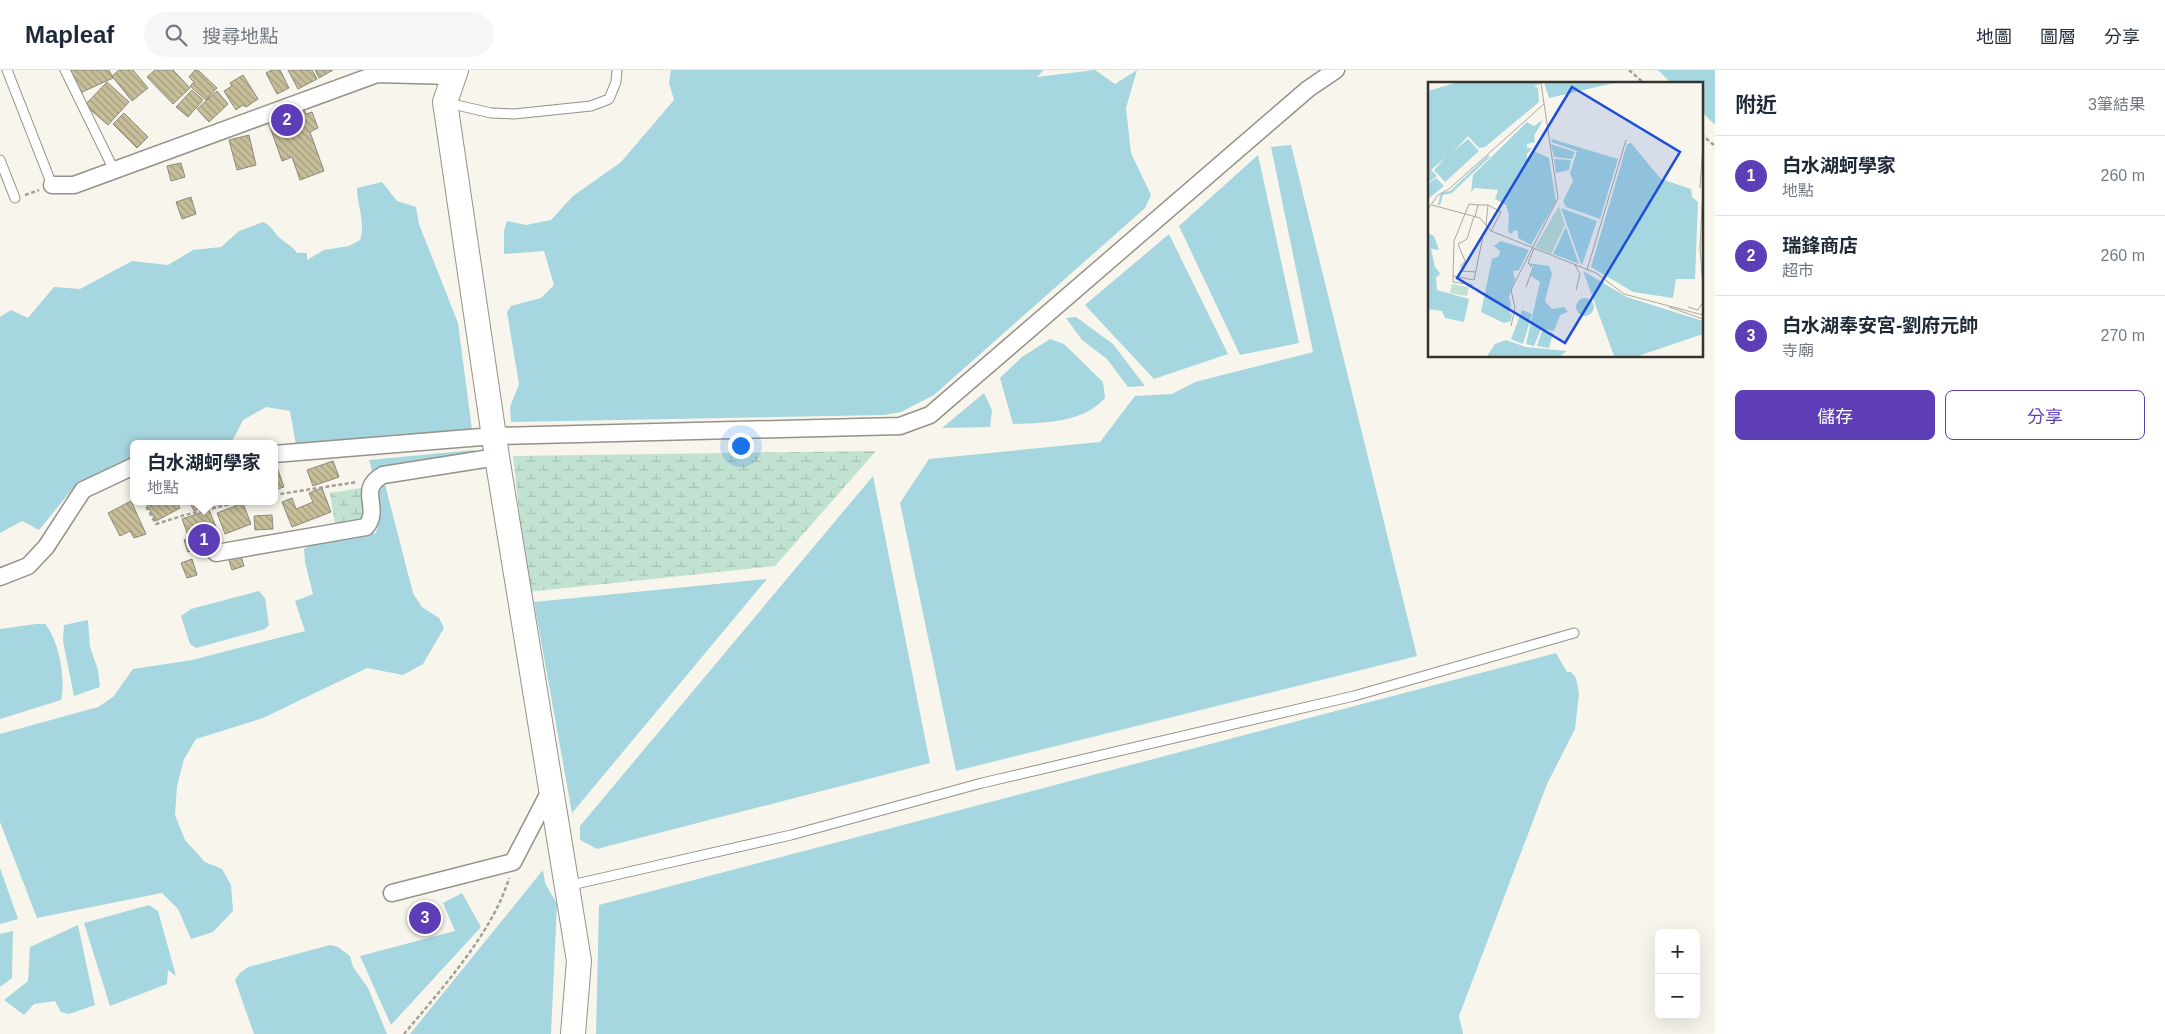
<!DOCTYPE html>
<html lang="zh-TW">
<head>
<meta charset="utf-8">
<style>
	:root { --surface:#fff; --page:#f6f6f7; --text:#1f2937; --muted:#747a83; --line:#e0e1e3; --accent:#5e3eb6 }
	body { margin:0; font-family:Arial,"Noto Sans TC",sans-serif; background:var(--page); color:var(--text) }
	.controls { position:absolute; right:15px; bottom:15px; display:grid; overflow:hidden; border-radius:8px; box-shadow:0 5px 20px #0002 }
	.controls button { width:45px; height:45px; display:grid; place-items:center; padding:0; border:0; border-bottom:1px solid var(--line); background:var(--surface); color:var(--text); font:25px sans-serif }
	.you { position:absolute; left:740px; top:375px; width:18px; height:18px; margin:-12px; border:4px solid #fff; border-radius:50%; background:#1a73e8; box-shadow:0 0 0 8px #1a73e833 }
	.badge { display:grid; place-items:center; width:32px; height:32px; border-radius:50%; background:var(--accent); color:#fff; font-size:16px; font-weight:700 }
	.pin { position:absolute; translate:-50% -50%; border:2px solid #fff; box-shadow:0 1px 5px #0006 }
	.popup { position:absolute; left:130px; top:370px; width:148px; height:65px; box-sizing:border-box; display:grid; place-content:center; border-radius:8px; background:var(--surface); filter:drop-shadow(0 1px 4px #0005); font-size:16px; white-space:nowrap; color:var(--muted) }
	.popup b { font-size:19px; color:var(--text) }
	.popup::after { content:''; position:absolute; left:50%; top:100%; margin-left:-10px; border:10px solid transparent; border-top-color:var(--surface) }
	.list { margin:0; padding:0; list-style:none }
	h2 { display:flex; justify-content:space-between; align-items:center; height:65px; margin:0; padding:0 20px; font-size:21px }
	h2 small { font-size:16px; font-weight:400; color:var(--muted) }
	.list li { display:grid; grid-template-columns:32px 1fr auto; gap:15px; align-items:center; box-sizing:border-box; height:80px; padding:0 20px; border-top:1px solid var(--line) }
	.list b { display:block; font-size:19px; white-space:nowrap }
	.list p { margin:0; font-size:16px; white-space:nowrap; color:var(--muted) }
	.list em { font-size:16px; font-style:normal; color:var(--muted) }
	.actions { display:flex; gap:10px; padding:15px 20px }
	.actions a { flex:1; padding:11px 0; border:1px solid var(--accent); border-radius:8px; text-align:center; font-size:18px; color:var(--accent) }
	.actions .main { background:var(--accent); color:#fff }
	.icon { flex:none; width:28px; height:28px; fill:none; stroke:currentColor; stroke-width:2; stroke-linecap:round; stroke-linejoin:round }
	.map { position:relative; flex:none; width:1715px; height:964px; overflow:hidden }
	header { display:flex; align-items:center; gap:30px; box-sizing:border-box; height:70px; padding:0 25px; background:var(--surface); border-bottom:1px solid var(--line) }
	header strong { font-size:24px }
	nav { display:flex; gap:28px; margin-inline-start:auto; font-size:18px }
	.search { width:350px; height:45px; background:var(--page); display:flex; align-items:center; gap:12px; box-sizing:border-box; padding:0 18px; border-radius:28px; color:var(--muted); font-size:19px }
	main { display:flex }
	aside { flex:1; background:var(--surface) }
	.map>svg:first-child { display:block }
	.wetland { fill:url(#wetland-marsh) }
	.water { fill:#a6d6df }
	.building { fill:url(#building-back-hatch); stroke:#8b8980 }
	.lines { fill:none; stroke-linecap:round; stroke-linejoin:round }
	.lane-casing { stroke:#949289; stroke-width:11 }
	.street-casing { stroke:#949289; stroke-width:19 }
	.secondary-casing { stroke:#949289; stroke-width:26 }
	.path { stroke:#a19f98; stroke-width:2.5; stroke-dasharray:4 2.5; stroke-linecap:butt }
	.lane { stroke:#fff; stroke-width:9 }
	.street { stroke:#fff; stroke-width:16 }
	.secondary { stroke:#fff; stroke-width:24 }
	.inset-river { fill:none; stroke:#a6d6df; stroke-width:2.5 }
	.inset-road { fill:none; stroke:#aaa8a0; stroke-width:1 }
	.view { fill:#1d4ed8; fill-opacity:0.15; stroke:#1d4ed8; stroke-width:2.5 }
	.inset-edge { fill:none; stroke:#34332f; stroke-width:2.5 }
</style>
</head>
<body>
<header>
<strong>Mapleaf</strong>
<div class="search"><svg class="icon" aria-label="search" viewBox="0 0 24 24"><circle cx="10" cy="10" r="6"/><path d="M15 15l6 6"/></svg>搜尋地點</div>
<nav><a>地圖</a><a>圖層</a><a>分享</a></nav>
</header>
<main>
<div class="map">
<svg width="1715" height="964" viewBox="0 0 1715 964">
	<defs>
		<pattern id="wetland-marsh" width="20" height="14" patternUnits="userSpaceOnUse" patternTransform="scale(1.25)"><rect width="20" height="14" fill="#c1e1d1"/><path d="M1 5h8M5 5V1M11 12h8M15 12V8" fill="none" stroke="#a6c2b4"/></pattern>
		<pattern id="building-back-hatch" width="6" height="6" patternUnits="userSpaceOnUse" patternTransform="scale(1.25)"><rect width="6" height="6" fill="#c7bf99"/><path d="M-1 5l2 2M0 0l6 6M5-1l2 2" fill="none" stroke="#a29c7d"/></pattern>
	</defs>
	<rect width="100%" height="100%" fill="#f8f6ec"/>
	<path class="wetland" d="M876,381l-101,115 -247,26 -15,-136z
		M361,418c6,32 7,32 -26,37l-5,-32z"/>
	<path class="water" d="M671,0h373l-7,7 58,-7 20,14 22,-14 -11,38 5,45 20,42 -6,13 -211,187 -33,17 -17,3 -373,7 -1,-15 9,-23 -12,-72 4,-6 30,-8 13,-13 -10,-34 -40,3v-23l3,-10 19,4 25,-5 22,-24 48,-34 53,-62 -5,-17z
		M1658,0h57v55l-14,-14v-27h-29z
		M1291,75l126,511 -461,115 -56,-268 29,-44 171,-17 35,-46 37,-2 23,-12 118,-30 -42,-205z
		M1258,85l41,188 -59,12 -61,-129z
		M382,112l15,19 19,6 3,17 39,99 14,107 -176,15 -6,-34 -24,-4 -23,13 -9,18 -6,6h-94v13l-56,25 -39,48 -17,-9 -22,12v-216l11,-7 17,8 26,-31 26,2 52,-28 36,4 25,-15 28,-3 18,-16 24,-9c9,4 11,11 18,17 6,5 11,7 16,14h10v7l17,-10 25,-4 11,-6c6,-17 -3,-35 -3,-52z
		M1169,164l59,120 -74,25 -69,-74z
		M1076,247l37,27 32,42 -17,1 -21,-28 -25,-19 -16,-22z
		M1050,269l14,5 39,38 2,16c-22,25 -61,25 -92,26l-13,-46 22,-21z
		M984,323l8,17 -2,17 -48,1z
		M474,380l1,6 -94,13 32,124 9,14 17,11 5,10 -21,36 -20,11 -36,-7 -104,50 -67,21 -12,20 -7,27 -2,29 10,25 20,22 17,7 9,16 2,26 -20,21 -22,7 -13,-30 -16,-16 -125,25 -37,-96v-88l98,-27 15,-10 20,-28 59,-9 113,-29 -10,-30 18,-7 -8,-32 -1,-13 9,-6 63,-10c7,-25 0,-49 -7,-73z
		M873,406l57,287 -333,86 -17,-9v-14z
		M767,509l-195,234 -38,-211z
		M259,521l6,7 4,27 -4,4 -69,19 -6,-4 -9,-28 10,-7z
		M88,550l2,27 8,23 2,17 -26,9 -11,-55 1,-16z
		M36,554h9c14,16 21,56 16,76l-61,19v-90z
		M1556,583l11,19h4l5,6 3,16 -4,35 -28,55 -88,232 4,18h-867l3,-129z
		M0,798l18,51 -18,5z
		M543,800l2,13 12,21 -6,130h-141z
		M462,823l19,34 -90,98 -31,-69 95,-25 -12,-28z
		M149,835l9,6 18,65 -8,-6 -1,14 -57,22 -26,-83z
		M78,855l17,80 -26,9 -8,-2 -6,-11 -21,3 -10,11 -20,-15 24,-19 2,-34z
		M13,861l-1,47 -12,9v-53z
		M330,875l8,2 12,9 3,11 15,21 19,46h-133l-19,-54 5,-7 8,-6z"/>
	<path class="building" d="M70,0h39l4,8 -33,15z
		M119,0h14l15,18 -16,13 -20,-25z
		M155,0h18l17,18 -17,16 -26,-27z
		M195,0h3l19,18 -11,12 -16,-14 4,-4 -5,-5z
		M272,0h8l9,18 -12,6 -11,-21z
		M288,0h24l5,9 -19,10z
		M315,0h18l-14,8z
		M243,5l15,24 -12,8 -3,-2 -7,5 -12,-19 8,-5 -2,-3z
		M107,12l22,20 -21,23 -23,-20z
		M192,20l11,10 -15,17 -12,-10z
		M217,21l11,13 -19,18 -12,-13z
		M304,39l2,5 6,-2 6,16 -8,4 14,39 -24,9 -8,-23 -10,4 -13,-37 11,-4 -1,-2z
		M124,43l24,24 -11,11 -24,-24z
		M249,65l7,30 -19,5 -8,-30z
		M181,93l4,14 -14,4 -4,-15z
		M191,127l5,17 -14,5 -6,-17z
		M274,389l10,28 -10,3z
		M333,391l6,16 -26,9 -6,-16z
		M322,418l9,24 -39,15 -10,-25 10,-4 4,11 17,-7 -4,-9z
		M131,431l15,33 -12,4 -4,-7 -10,5 -12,-23z
		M145,431h31l4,7 -24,13z
		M189,431h24l-19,10z
		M243,433l8,21 -26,10 -8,-21z
		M209,440l13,31 -34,11 -4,-12 5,-2 -7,-19z
		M272,445l1,14 -18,1 -1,-14z
		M240,483l4,13 -12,4 -4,-13z
		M192,489l5,16 -10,3 -6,-15z"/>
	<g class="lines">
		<defs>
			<path id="lane" d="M7,0l45,115
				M65,0l49,100
				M448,33l43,10 23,1 77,-8 18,-7 7,-17 1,-12
				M0,90l15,38
				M567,816l224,-51 191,-52 372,-87 220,-63"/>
			<path id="street" d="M52,115h22l303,-111 76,2
				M274,384l220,-18 406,-10 30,-11 378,-326 28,-19
				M216,483l150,-26c16,-20 -10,-37 17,-52l114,-18
				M0,507l28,-11 18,-19 37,-57 51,-24
				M392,823l121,-31 38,-73"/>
			<path id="secondary" d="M456,0l-11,32 52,355 82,504 -6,73"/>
		</defs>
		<use href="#lane" class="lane-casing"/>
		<use href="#street" class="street-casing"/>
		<use href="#secondary" class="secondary-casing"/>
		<path class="path" d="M1629,0l16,14
			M1701,64l14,12
			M25,125l14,-5
			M274,425l83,-13
			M143,431l13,23 29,-9 58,-14
			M404,964c35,-42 90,-103 105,-156"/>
		<use href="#lane" class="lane"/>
		<use href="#street" class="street"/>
		<use href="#secondary" class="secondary"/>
	</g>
	<g transform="translate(1428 12)">
		<rect width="275" height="275" fill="#f8f6ec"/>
		<path d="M131,124l6,19 -14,29 -16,-7z" fill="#c1e1d1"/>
		<path d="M24,202l17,3 -2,9 -17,-3z" fill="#c1e1d1"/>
		<path d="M27,1h159l-65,15 -5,-15 -10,3 4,2 1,14 -54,45 -6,1 -11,-12 -15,16 15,-13 11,12 -34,31 -11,-12 12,-13 -15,13 6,6 -9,7v-92zM115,38l-9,16 1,6 -8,2v4h5l-5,6v8l7,-11 15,7 7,43 -25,44 -13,-7v-7l-4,-1 -2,4 -4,-2 1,-17 -3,-10 -11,-6 3,-9 -23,-2 -4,4 2,-17 54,-53 7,4zM124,57l66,20 -18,60 -34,-12 -3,-6 10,-20 -3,-8 7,-22 -26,-9zM203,61l30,36 30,10 1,8 6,5 -3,77h-19l-3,19 -40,-6 -42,-25 36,-123zM123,62l24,8 -3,7 -18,-2zM126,77l17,1 -2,10 -13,3zM8,96l8,8 -16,13v-15zM133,126l36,13 -15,44 -1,-1zM138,145l13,37 -26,-10zM0,151l6,3 5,14 -8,-1 4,18 5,6 -2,4 -2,-1 1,14 32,9 -5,23 -19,-4 -3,-7 -14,-2zM73,159l28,9 -10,20 -6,1 2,8 -6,18 2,8 -2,7 3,2 -1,7 -7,2 -23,-11 11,-53 7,-3 1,-5 -6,-5zM100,181l21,3 3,8 -7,27 7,8 12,-2 4,5 -8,3 -6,16 -13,-2 -7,17 -8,-2 14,-62 -9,-6 3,-9zM155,189l44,26 76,24v13l-65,22h-24zM148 225a9 9 0 1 1 18 0a9 9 0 1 1-18 0ZM94,228l10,4 -9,30 -12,-5zM114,249l11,2 -4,15 -12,-2zM78,258l20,7 41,4 -7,5h-73l8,-12z" fill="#a6d6df"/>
		<path class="inset-river" d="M11,123l3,-11 9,-2 38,-36"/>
		<path class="inset-road" d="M272,106l3,-45M4,123l48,13 11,13 105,42 28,21 79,21M50,123l-9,-1 -15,37 -1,35 21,4 9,-44 5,-8M60,123l13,7 -10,19M0,127l10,-14 11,-6 95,-85M47,135l3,-12h10l-2,20M272,165l3,41M272,167l3,-64M147,183l5,9 -4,16M32,185l5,-6 -7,-17 9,-5 7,-23M159,188l39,-130M33,189l15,1M25,194v6l20,3M98,205l7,-19 -5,-5 6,-14M241,225l34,12M260,225l10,3 5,-8M83,244l4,-18 -4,-18 47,-92 -17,-115"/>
		<path class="view" d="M144,5l108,65 -115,191 -108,-65z"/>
		<rect width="275" height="275" class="inset-edge"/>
	</g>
</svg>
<div class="controls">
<button>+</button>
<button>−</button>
</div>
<div class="you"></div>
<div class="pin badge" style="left:204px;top:470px">1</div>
<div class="popup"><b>白水湖蚵學家</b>地點</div>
<div class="pin badge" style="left:287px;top:50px">2</div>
<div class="pin badge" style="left:425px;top:848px">3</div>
</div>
<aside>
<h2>附近<small>3筆結果</small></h2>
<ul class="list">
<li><span class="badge">1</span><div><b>白水湖蚵學家</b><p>地點</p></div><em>260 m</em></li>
<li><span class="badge">2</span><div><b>瑞鋒商店</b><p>超市</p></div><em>260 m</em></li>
<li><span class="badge">3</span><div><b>白水湖奉安宮-劉府元帥</b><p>寺廟</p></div><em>270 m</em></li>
</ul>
<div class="actions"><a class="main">儲存</a><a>分享</a></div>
</aside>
</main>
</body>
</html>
